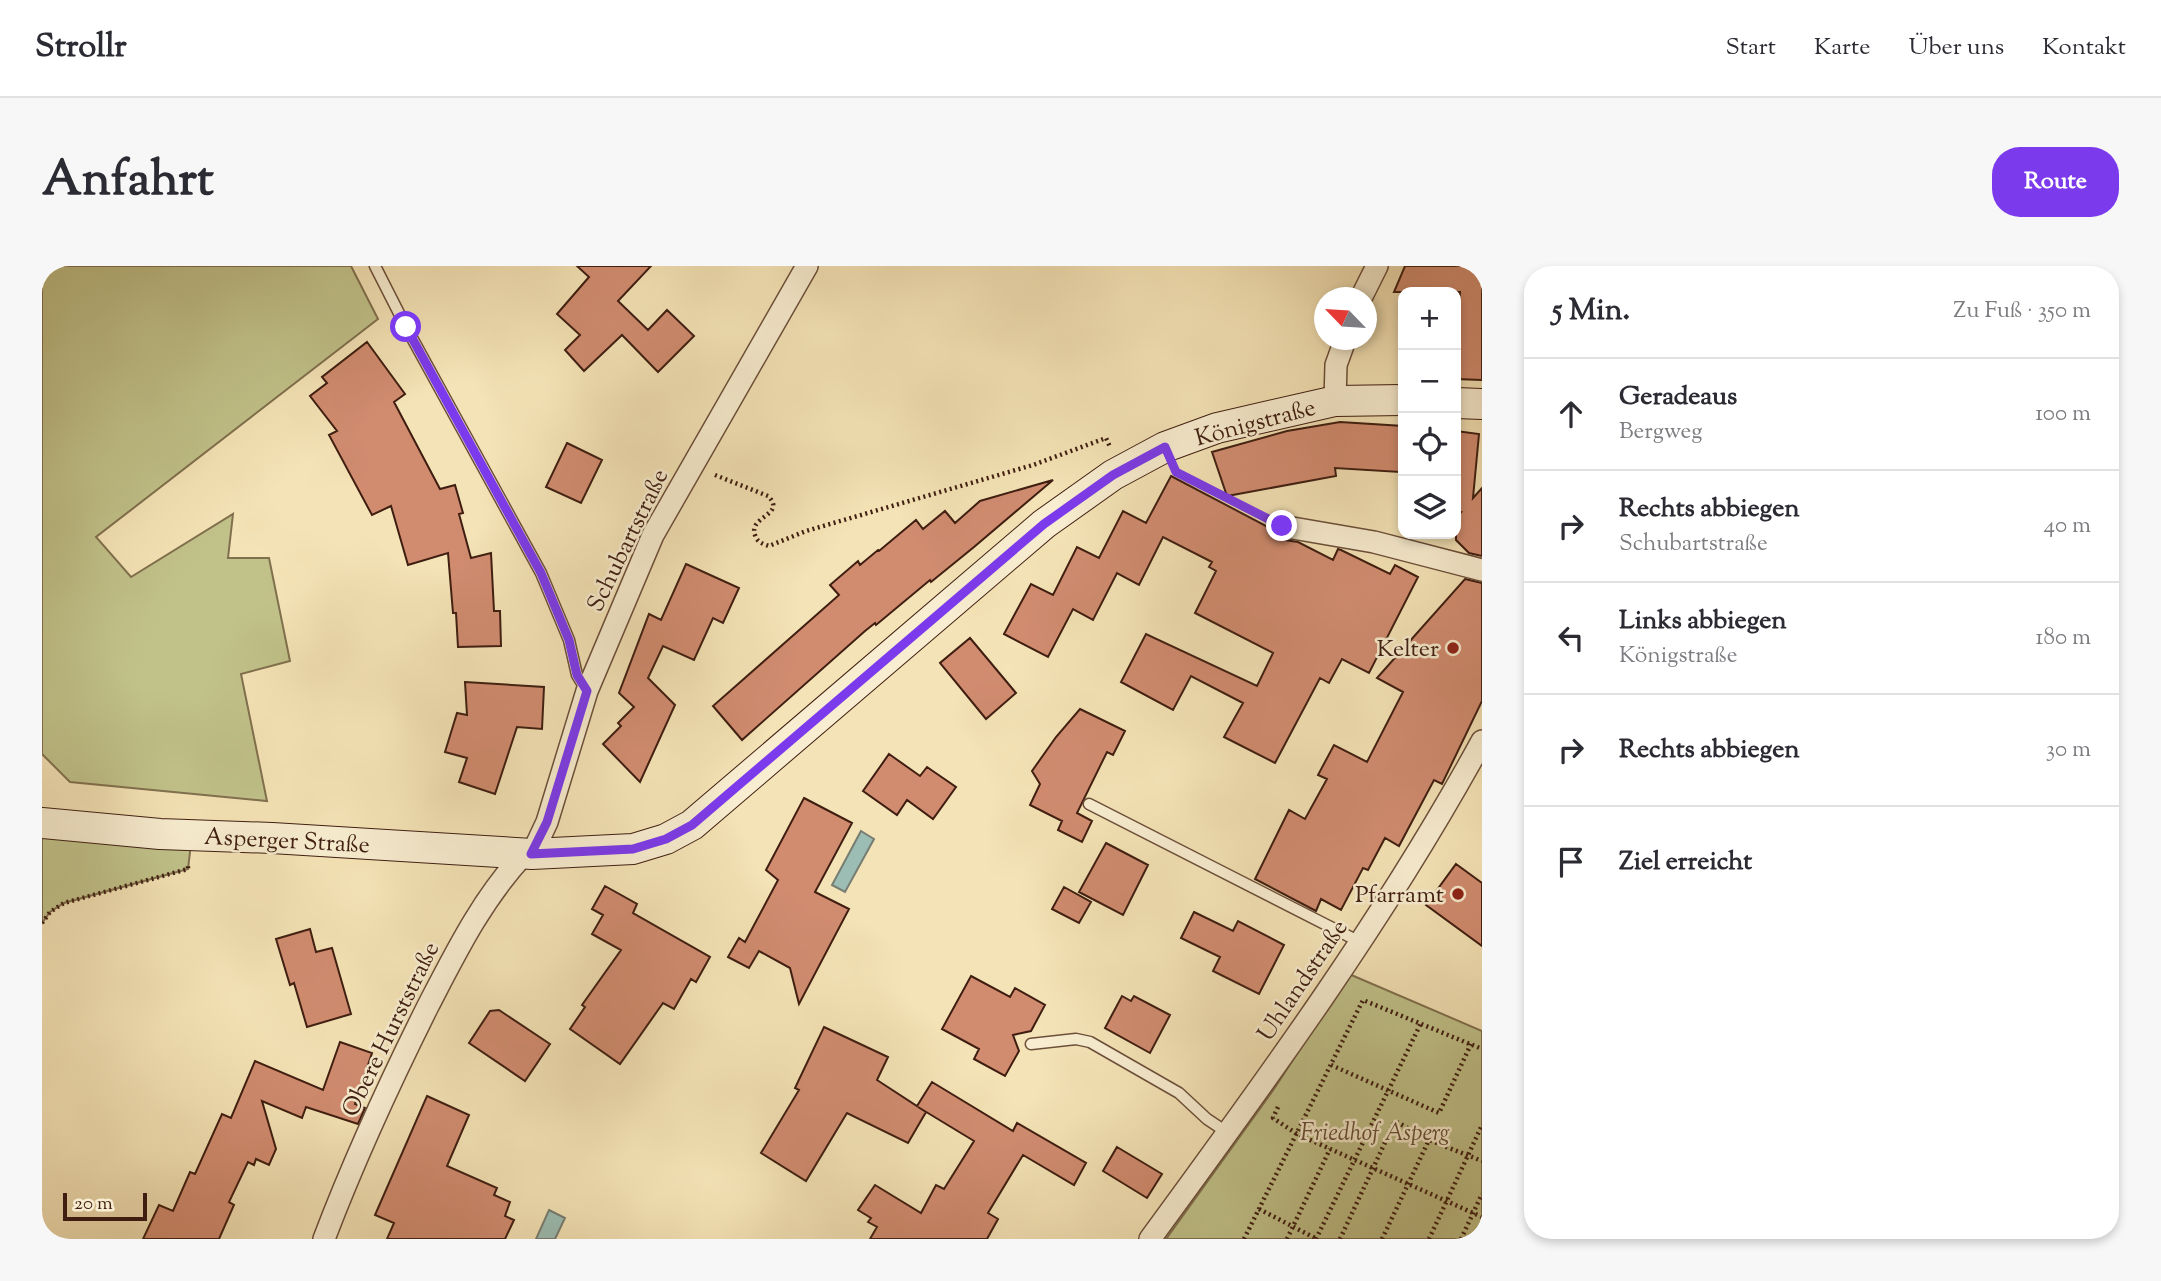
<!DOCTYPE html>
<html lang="de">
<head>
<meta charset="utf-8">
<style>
	:root { --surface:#fff; --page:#f7f7f7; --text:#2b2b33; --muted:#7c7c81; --line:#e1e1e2; --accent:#7c3aed }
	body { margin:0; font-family:"Sorts Mill Goudy",serif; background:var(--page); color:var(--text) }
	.controls { position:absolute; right:21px; top:21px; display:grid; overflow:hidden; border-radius:14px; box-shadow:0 4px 10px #0003 }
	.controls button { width:63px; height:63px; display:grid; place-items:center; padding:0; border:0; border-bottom:2px solid var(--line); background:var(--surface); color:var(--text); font:35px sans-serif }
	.compass { position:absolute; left:1272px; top:21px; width:63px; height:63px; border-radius:50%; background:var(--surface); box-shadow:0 4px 10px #0003; rotate:295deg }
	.scale { position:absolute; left:21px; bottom:18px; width:84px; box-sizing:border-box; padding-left:7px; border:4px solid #3f1e11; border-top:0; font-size:19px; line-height:24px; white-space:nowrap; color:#3f1e11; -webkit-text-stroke:5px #f8edd0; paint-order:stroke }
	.stop { position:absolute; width:21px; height:21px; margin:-16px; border:5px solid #7c3aed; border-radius:50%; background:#fff }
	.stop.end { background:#7c3aed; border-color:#fff; box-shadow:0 2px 7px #0008 }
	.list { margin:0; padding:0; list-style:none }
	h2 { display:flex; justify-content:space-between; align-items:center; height:91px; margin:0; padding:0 28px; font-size:30px }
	h2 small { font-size:23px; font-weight:400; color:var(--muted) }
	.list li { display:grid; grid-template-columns:46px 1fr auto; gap:21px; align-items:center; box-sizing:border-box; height:112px; padding:0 28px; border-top:2px solid var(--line) }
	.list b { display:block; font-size:26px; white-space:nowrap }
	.list p { margin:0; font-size:23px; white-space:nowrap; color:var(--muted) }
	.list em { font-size:23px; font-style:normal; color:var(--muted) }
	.icon { flex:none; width:38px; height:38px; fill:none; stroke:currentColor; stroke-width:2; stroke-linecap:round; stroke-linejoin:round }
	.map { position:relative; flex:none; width:1440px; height:973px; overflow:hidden; border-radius:28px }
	header { display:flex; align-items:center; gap:42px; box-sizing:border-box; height:98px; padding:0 35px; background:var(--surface); border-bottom:2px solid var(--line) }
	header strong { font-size:33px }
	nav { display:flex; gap:38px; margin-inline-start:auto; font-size:24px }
	.intro { display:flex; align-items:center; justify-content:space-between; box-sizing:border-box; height:168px; padding:0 42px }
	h1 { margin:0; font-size:49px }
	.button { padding:18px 32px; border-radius:28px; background:var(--accent); color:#fff; font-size:24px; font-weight:700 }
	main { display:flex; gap:42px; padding:0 42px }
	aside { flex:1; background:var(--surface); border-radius:28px; box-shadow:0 4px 10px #0003 }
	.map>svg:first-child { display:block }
	.green { fill:#c1c28a; stroke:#80704e; stroke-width:2 }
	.water { fill:#9cbdb3; stroke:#777d72; stroke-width:2 }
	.building { fill:#d18c70; stroke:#3f1e11; stroke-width:2 }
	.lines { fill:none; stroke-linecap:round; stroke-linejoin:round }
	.service-casing { stroke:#6c4f3a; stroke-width:13 }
	.minor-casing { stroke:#6c4f3a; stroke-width:24 }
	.secondary-casing { stroke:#3f1e11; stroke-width:32 }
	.path { stroke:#3f1e11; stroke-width:4.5; stroke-dasharray:2 3.5; stroke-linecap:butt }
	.service { stroke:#f8edd0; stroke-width:10 }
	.minor { stroke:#f8edd0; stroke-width:21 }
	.secondary { stroke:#f8edd0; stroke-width:30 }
	.route { stroke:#7c3aed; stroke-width:9 }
	.poi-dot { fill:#8f2418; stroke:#f8edd0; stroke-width:2.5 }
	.labels { text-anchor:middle; stroke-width:5; stroke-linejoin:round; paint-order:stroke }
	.street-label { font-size:24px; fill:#3f1e11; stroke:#f8edd0 }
	.poi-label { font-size:24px; fill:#3f1e11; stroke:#f8edd0; text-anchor:end }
	.park-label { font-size:24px; font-style:italic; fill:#664f35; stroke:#f8edd0 }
</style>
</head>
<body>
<header>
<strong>Strollr</strong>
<nav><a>Start</a><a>Karte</a><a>Über uns</a><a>Kontakt</a></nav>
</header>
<div class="intro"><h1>Anfahrt</h1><a class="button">Route</a></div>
<main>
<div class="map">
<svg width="1440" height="973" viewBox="0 0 1440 973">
	<rect width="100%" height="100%" fill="#f4e3b6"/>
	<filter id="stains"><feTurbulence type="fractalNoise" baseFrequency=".00286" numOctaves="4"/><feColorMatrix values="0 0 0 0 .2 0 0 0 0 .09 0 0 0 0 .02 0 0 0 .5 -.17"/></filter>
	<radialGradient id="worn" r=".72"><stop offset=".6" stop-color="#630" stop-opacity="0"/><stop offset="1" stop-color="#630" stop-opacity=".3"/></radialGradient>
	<path class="green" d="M0,0h309l27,53 -282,218 35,40 102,-63 -5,44h41l21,103 -49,13 26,127 -197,-19 -28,-28z
		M0,557l150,12 -4,34 -124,34 -14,9 -8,11z
		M1307,708l133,57v208h-316l108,-150z"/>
	<path class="water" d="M819,565l13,8 -29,53 -13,-7z
		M507,944l16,8 -10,21h-19z"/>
	<path class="building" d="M535,0h74l-33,35 30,29 19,-20 27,26 -36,36 -36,-37 -38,36 -19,-21 15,-15 -23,-21 32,-37z
		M1363,0h77v114l-26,-1 4,-87h-66z
		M325,76l38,52 -11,8 46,87 15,-4 8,28 -4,1 12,44 20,-5 3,58h6l1,35 -43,1 -2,-34h-3l-5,-60 -40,12 -17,-59 -19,9 -43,-80 8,-4 -27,-35 17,-13 -5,-6z
		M1298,156l63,4 -3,46 -65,-4 1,8 -109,20 -15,-44 75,-21z
		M1414,165l23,3 -6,64 9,-10v68l-13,-3 -13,-13v-23l5,-5 -5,-1z
		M525,177l35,17 -21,43 -35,-16z
		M1129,210l97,51 4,9 6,3 20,3 35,18 5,-11 3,1 49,24 5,-9 23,12 -49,96 -27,-14 -13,24 -9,-5 -45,85 -51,-26 19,-34 -52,-27 -18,34 -52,-28 25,-48 111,52 16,-33 -78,-40 21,-42 -7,-4 3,-5 -49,-25 -24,48 -22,-12 -24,47 -20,-11 -25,48 -44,-23 27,-50 22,11 24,-48 22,11 24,-47 23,12z
		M1011,214l-79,67 -43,35 -1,-2 -54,45 -1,-2 -10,8 -123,109 -29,-34 126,-111 -9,-10 28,-24 2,4 18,-15 1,1 37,-31 7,9 22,-18 10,12 25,-22z
		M644,298l53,24 -16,35 -10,-5 -19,42 -31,-14 -15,32 27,27 -35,77 -37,-38 18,-18 -3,-3 16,-16 -15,-14 30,-79 12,6z
		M1423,313l17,4v118l-40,83 -8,-4 -35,66 -14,-8 -17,32 -5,-2 -22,42 -20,-11 -5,12 -61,-32 34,-69 16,9 22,-40 -9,-4 16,-30 33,17 36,-70 -26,-14z
		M928,372l46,55 -30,26 -46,-56z
		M423,416l79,5 -2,42 -25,-2 -22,67 -36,-12 8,-24 -22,-6 12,-39 10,2z
		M1038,443l45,22 -12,24 -6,-3 -30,61 15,8 -10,21 -24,-12 4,-9 -32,-16 10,-21 -8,-13 24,-34z
		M847,488l31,22 7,-9 29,20 -23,32 -26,-19 -10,15 -34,-24z
		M762,532l48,25 -37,69 34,17 -50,95 -9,-36 -31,-17 -10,17 -21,-11 11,-19 6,4 33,-62 -12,-10z
		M1064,577l42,22 -25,50 -44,-23z
		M1414,598l26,19v63l-56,-41z
		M563,620l32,18 -4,9 77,44 -14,25 -5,-3 -17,30 -11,-6 -43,61 -50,-35 15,-22 -3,-2 39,-55 -29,-16 11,-19 -11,-6z
		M1022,621l27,15 -12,21 -27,-14z
		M1152,646l39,19 5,-10 46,24 -25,49 -46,-23 7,-14 -39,-19z
		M268,663l6,23 16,-4 19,66 -44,13 -13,-44 -4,2 -14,-46z
		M929,710l39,21 5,-9 30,17 -14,26 -18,4 6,16 -14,25 -31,-17 5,-10 -37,-20z
		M1080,730l9,5 3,-5 36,19 -20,38 -45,-25z
		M457,744l51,34 -25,37 -56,-38 21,-32z
		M782,761l64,30 -11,23 40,26 15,-24 81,49 4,-8 69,40 -12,22 -51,-30 -35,58 10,6 -11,20h-117l7,-12 -9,-5 3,-4 -13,-8 17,-25 46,28 15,-28 8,4 30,-48 -56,-34 8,5 -18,31 -61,-30 -41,68 -45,-28 38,-63 -4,-2z
		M298,776l32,11 -17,51 10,4 -7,16 -52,-17 -4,11 -40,-17 14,48 -7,16 -13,-6 -2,6 -6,-3 -19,40 5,3 -15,34h-76l16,-34 14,6 17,-39 5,2 27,-60 9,4 24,-57 68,29z
		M385,830l42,19 -22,51 50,22 -3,7 16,7 -5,14 9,4 -9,19h-118l7,-16 -19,-8z
		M1075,881l45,27 -15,24 -44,-27z"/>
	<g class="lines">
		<defs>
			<path id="service" d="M333,0l31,61 135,246 28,67 8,35 10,16
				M1047,538l271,138
				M989,778l45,-5 14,3 89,51 28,26 21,14"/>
			<path id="minor" d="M1319,32l16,-32
				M1293,135l1,-36 9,-25
				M1239,260l93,16 108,28
				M490,588l15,-32 40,-131 66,-156 154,-269
				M282,973c30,-79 66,-157 104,-233 28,-54 54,-107 96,-152
				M1108,973c118,-161 236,-322 332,-498"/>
			<path id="secondary" d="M1414,137l26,1
				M0,557l118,11 112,4 260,16 101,-5 33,-10 26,-14 352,-301 69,-49 52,-28 52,-19 118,-27 68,-1"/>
		</defs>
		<use href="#service" class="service-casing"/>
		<use href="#minor" class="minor-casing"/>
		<use href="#secondary" class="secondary-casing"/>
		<path class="path" d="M1134,206l86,44
			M673,209l53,21c19,19 -20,20 -13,39 2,7 8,9 14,11l37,-15 227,-66 73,-27 4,9
			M0,657l8,-11 14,-9 124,-34v-5
			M1289,799l108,48 32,-69
			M1236,841l-5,11 24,16 185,83
			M1217,943l58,30
			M1202,973l119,-239 119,49
			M1245,973l43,-90
			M1274,973l105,-216
			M1298,973l55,-118 34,19 53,21
			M1340,973l47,-99
			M1387,973l53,-114
			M1419,973l21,-45"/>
		<use href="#service" class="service"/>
		<use href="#minor" class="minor"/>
		<use href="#secondary" class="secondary"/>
	</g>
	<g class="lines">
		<path class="route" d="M364,61l135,246 28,67 8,35 10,16 -40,131 -16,32 102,-5 33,-10 26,-14 352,-301 69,-49 52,-28 11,25 106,54"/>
	</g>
	<g class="poi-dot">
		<circle cx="1411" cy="382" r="7"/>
		<circle cx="1416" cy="628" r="7"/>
	</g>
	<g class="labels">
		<g class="street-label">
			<text transform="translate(1213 156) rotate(-15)" y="8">Königstraße</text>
			<text transform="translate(585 274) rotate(-64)" y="8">Schubartstraße</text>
			<text transform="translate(245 574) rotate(3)" y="8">Asperger Straße</text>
			<text transform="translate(1260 714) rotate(-56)" y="8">Uhlandstraße</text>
			<text transform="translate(348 763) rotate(-64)" y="8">Obere Hurststraße</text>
		</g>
		<g class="poi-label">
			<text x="1397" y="390">Kelter</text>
			<text x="1402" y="636">Pfarramt</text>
		</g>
		<g class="park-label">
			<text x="1333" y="874">Friedhof Asperg</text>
		</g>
	</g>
	<rect width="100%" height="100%" filter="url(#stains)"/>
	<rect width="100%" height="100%" fill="url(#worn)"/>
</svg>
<div class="controls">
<button>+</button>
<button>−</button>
<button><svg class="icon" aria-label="locate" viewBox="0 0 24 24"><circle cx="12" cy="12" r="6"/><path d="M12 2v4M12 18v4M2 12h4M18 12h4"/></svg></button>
<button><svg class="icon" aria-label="layers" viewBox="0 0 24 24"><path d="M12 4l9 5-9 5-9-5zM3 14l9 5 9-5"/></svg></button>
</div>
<svg class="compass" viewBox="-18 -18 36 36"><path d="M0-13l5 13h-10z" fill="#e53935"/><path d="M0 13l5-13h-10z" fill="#7c7c81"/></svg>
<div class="scale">20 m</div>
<div class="stop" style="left:364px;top:61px"></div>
<div class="stop end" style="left:1240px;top:260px"></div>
</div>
<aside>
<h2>5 Min.<small>Zu Fuß · 350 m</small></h2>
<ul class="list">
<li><svg class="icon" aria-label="ahead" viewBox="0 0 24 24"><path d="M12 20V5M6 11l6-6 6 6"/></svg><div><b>Geradeaus</b><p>Bergweg</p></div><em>100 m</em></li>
<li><svg class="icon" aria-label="right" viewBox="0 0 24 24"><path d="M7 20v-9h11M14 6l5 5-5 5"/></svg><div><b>Rechts abbiegen</b><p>Schubartstraße</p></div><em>40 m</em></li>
<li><svg class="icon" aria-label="left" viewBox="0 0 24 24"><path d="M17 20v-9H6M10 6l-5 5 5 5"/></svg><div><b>Links abbiegen</b><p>Königstraße</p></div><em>180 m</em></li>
<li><svg class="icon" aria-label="right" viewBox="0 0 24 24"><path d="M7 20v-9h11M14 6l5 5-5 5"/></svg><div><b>Rechts abbiegen</b></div><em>30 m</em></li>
<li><svg class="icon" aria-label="arrive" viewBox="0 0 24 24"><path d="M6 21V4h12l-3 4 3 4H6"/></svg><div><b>Ziel erreicht</b></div></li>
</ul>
</aside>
</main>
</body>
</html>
